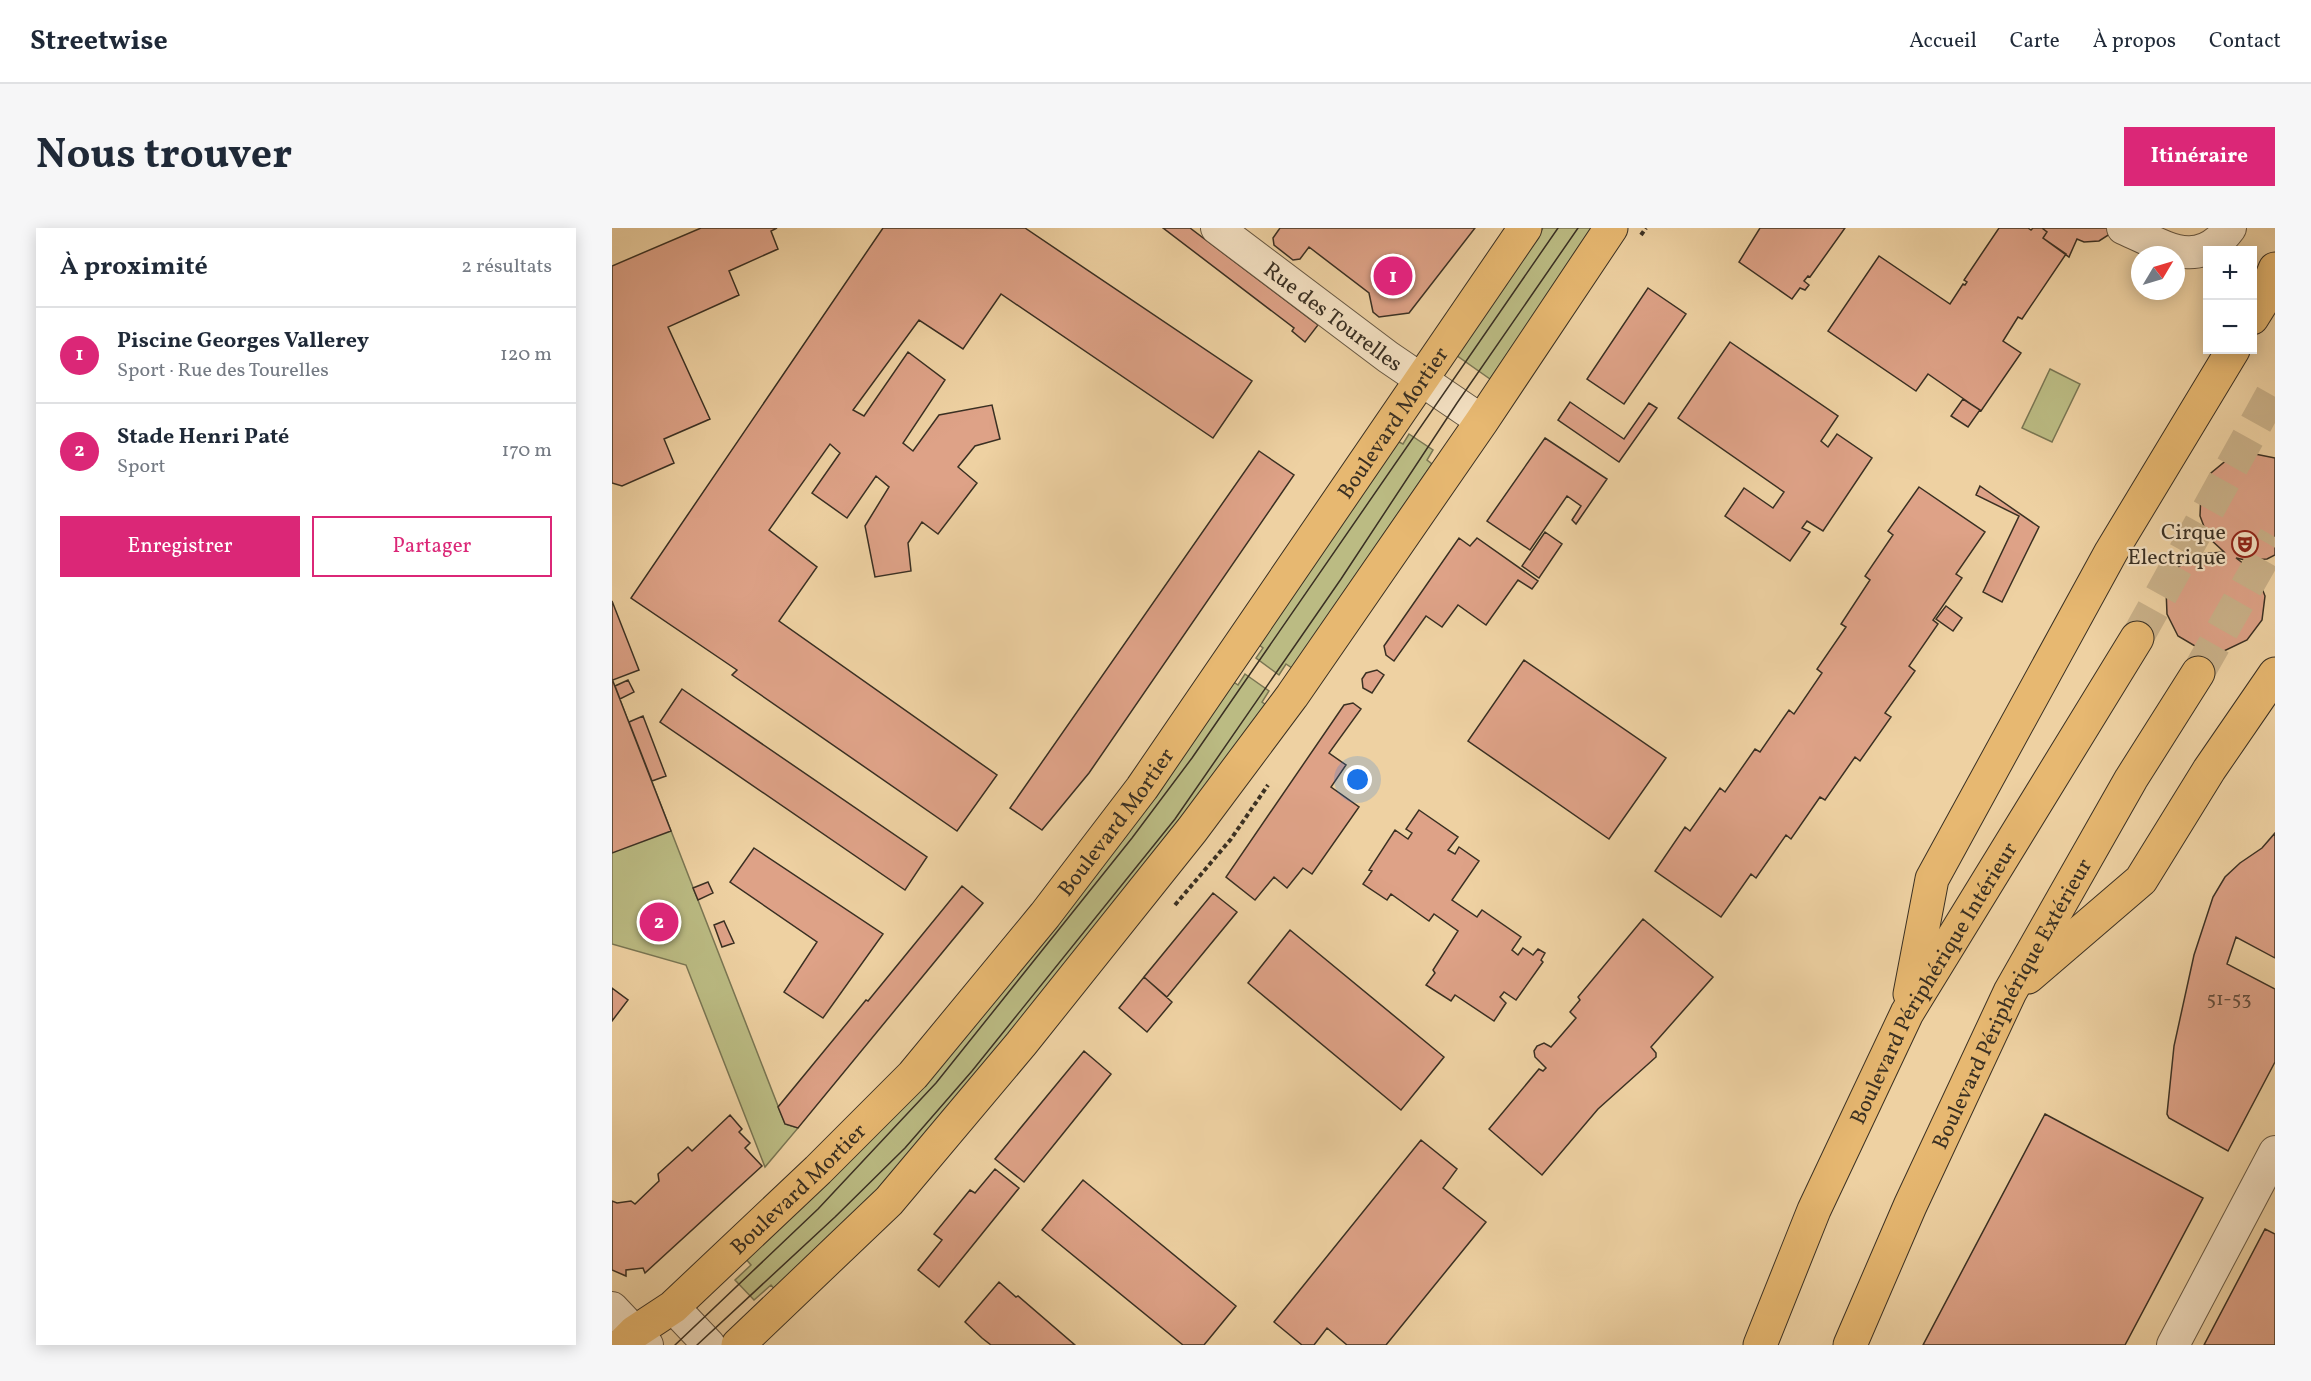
<!DOCTYPE html>
<html lang="fr">
<head>
<meta charset="utf-8">
<style>
	:root { --surface:#fff; --page:#f6f6f7; --text:#1f2937; --muted:#747a83; --line:#e0e1e3; --accent:#db2777 }
	body { margin:0; font-family:Vollkorn,serif; background:var(--page); color:var(--text) }
	.controls { position:absolute; right:18px; top:18px; display:grid; overflow:hidden; border-radius:0px; box-shadow:0 3px 15px #0003 }
	.controls button { width:54px; height:54px; display:grid; place-items:center; padding:0; border:0; border-bottom:2px solid var(--line); background:var(--surface); color:var(--text); font:30px sans-serif }
	.compass { position:absolute; left:1519px; top:18px; width:54px; height:54px; border-radius:50%; background:var(--surface); box-shadow:0 3px 15px #0003; rotate:52deg }
	.you { position:absolute; left:746px; top:552px; width:21px; height:21px; margin:-15px; border:4px solid #fff; border-radius:50%; background:#1a73e8; box-shadow:0 0 0 9px #1a73e833 }
	.badge { display:grid; place-items:center; width:39px; height:39px; border-radius:50%; background:var(--accent); color:#fff; font-size:20px; font-weight:700 }
	.pin { position:absolute; translate:-50% -50%; border:3px solid #fff; box-shadow:0 2px 6px #0006 }
	.list { margin:0; padding:0; list-style:none }
	h2 { display:flex; justify-content:space-between; align-items:center; height:78px; margin:0; padding:0 24px; font-size:26px }
	h2 small { font-size:20px; font-weight:400; color:var(--muted) }
	.list li { display:grid; grid-template-columns:39px 1fr auto; gap:18px; align-items:center; box-sizing:border-box; height:96px; padding:0 24px; border-top:2px solid var(--line) }
	.list b { display:block; font-size:22px; white-space:nowrap }
	.list p { margin:0; font-size:20px; white-space:nowrap; color:var(--muted) }
	.list em { font-size:20px; font-style:normal; color:var(--muted) }
	.actions { display:flex; gap:12px; padding:18px 24px }
	.actions a { flex:1; padding:14px 0; border:2px solid var(--accent); border-radius:0px; text-align:center; font-size:21px; color:var(--accent) }
	.actions .main { background:var(--accent); color:#fff }
	.map { position:relative; flex:none; width:1663px; height:1117px; overflow:hidden; border-radius:0px }
	header { display:flex; align-items:center; gap:36px; box-sizing:border-box; height:84px; padding:0 30px; background:var(--surface); border-bottom:2px solid var(--line) }
	header strong { font-size:28px }
	nav { display:flex; gap:33px; margin-inline-start:auto; font-size:21px }
	.intro { display:flex; align-items:center; justify-content:space-between; box-sizing:border-box; height:144px; padding:0 36px }
	h1 { margin:0; font-size:42px }
	.button { padding:15px 27px; border-radius:0px; background:var(--accent); color:#fff; font-size:21px; font-weight:700 }
	main { display:flex; gap:36px; padding:0 36px }
	aside { flex:1; background:var(--surface); border-radius:0px; box-shadow:0 3px 15px #0003 }
	.map>svg:first-child { display:block }
	.green { fill:#bbbb83; stroke:#7a7653; stroke-width:1.5 }
	.building { fill:#dea287; stroke:#3a3023; stroke-width:1.5 }
	.lines { fill:none; stroke-linecap:round; stroke-linejoin:round }
	.highway-tunnel { stroke:#cab189; stroke-width:33; stroke-dasharray:33 16; stroke-linecap:butt }
	.minor-casing { stroke:#675843; stroke-width:34 }
	.major-casing { stroke:#3a3023; stroke-width:35 }
	.highway-casing { stroke:#3a3023; stroke-width:35 }
	.path { stroke:#3a3023; stroke-width:4; stroke-dasharray:4.5 3; stroke-linecap:butt }
	.minor { stroke:#f4e1c3; stroke-width:32 }
	.major { stroke:#e7b871; stroke-width:33 }
	.highway { stroke:#e7b871; stroke-width:33 }
	.tram { stroke:#3a3023; stroke-width:1.5 }
	.labels { text-anchor:middle; stroke-width:4.5; stroke-linejoin:round; paint-order:stroke }
	.number-label { font-size:20px; fill:#634c3c }
	.street-label { font-size:22px; fill:#3a3023; stroke:#f4e1c3 }
	.poi-label { font-size:22px; fill:#3a3023; stroke:#f4e1c3; text-anchor:end }
</style>
</head>
<body>
<header>
<strong>Streetwise</strong>
<nav><a>Accueil</a><a>Carte</a><a>À propos</a><a>Contact</a></nav>
</header>
<div class="intro"><h1>Nous trouver</h1><a class="button">Itinéraire</a></div>
<main>
<aside>
<h2>À proximité<small>2 résultats</small></h2>
<ul class="list">
<li><span class="badge">1</span><div><b>Piscine Georges Vallerey</b><p>Sport · Rue des Tourelles</p></div><em>120 m</em></li>
<li><span class="badge">2</span><div><b>Stade Henri Paté</b><p>Sport</p></div><em>170 m</em></li>
</ul>
<div class="actions"><a class="main">Enregistrer</a><a>Partager</a></div>
</aside>
<div class="map">
<svg width="1663" height="1117" viewBox="0 0 1663 1117">
	<rect width="100%" height="100%" fill="#eed1a2"/>
	<filter id="stains"><feTurbulence type="fractalNoise" baseFrequency=".00333" numOctaves="4"/><feColorMatrix values="0 0 0 0 .2 0 0 0 0 .09 0 0 0 0 .02 0 0 0 .5 -.17"/></filter>
	<radialGradient id="worn" r=".72"><stop offset=".6" stop-color="#630" stop-opacity="0"/><stop offset="1" stop-color="#630" stop-opacity=".3"/></radialGradient>
	<path class="green" d="M931,0h50l-103,151 -34,-24z
		M1438,141l30,15 -28,58 -30,-14z
		M797,206l24,16 -6,10 5,4 -140,204 -6,-4 -7,11 -23,-17 7,-10 -5,-4 139,-203 6,3z
		M633,446l24,17 -7,11 4,3 -48,69 -271,337 -81,91 -90,89 -5,-6 -17,15 -19,-20 16,-15 -6,-7 487,-577 6,4z
		M0,451l173,445 13,4 -33,39 -79,-202 -74,-21z"/>
	<path class="building" d="M89,0h76l-6,3 7,18 -49,22 10,24 -71,32 42,92 -46,20 10,24 -52,23 -10,-3v-217z
		M271,0h142l227,153 -39,57 -212,-144 -38,55 -44,-29 -66,90 11,6 44,-64 37,28 -42,63 10,8 26,-36 53,-10 8,34 -25,7 -17,21 19,16 -39,51 -16,-12 -14,21 3,28 -36,6 -10,-51 24,-39 -13,-11 -29,42 -35,-25 28,-40 -10,-9 -61,86 48,37 -38,54 218,154 -40,56 -225,-156 5,-5 -106,-72z
		M551,0h27l128,97 -13,17 -13,-11 2,-3z
		M668,0h195l-66,85 -30,4 -6,-5 -4,-19 -60,-46 -9,12 -7,1 -19,-15 -1,-7z
		M1148,0h85l-35,49 -2,-1 -4,5 5,4 -4,5 -5,-2 -8,11 -53,-37z
		M1387,0h29l3,2 2,-2h9l5,4 -4,6 23,16 -44,65 -4,-2 -15,24 18,12 -40,58 -53,-37 -12,17 -88,-60 51,-75 71,48 13,-20 2,1 2,-3 -3,-2z
		M1430,0h72l-4,6 -11,7 -15,1 -7,-3 -8,18 -26,-19 4,-6z
		M1036,60l38,26 -62,90 -37,-25z
		M1118,114l108,74 -17,25 7,6 9,-13 35,24 -49,73 -16,-10 -5,7 8,4 -20,29 -65,-45 19,-28 29,20 11,-16 -106,-74z
		M1351,171l17,11 -12,17 -17,-11z
		M958,174l54,37 25,-36 8,5 -38,54 -61,-42z
		M933,210l62,41 -31,45 -4,-4 9,-14 -14,-10 -37,54 -43,-29z
		M647,223l35,24 -205,298 -47,57 -32,-22z
		M1638,225l25,5v97l-8,4 -22,1 -9,-2 20,15 9,23 -3,24 -15,20 -23,11 -24,-2 -22,-13 -11,-22 -1,-25 12,-22 21,-13 25,-2 -16,-15 -8,-21 1,-23 10,-20 17,-14z
		M1368,258l59,41 -37,75 -19,-10 36,-76 -43,-21z
		M1307,259l66,45 -29,42 6,4 -29,42 5,4 -29,42 6,5 -30,42 6,4 -31,44 -5,-4 -30,43 -5,-3 -29,42 -5,-4 -30,43 -5,-4 -30,43 -66,-46 30,-44 5,4 30,-43 5,4 30,-43 5,3 29,-42 5,4 28,-41 -5,-4 29,-42 -5,-3 29,-44 -5,-4 28,-41 -5,-4z
		M933,304l17,12 -23,34 -17,-12z
		M847,310l11,8 7,-8 61,43 -6,8 -14,-9 -32,45 -28,-20 -16,22 -16,-11 -32,45 -8,-6 -2,-9z
		M0,373l27,69 -26,10 -1,-1z
		M1334,378l16,12 -9,13 -17,-12z
		M912,432l142,98 -57,81 -141,-98z
		M765,442l7,5 -12,18 -9,-5 -1,-9 4,-6z
		M0,451l59,152 -59,22z
		M16,452l6,12 -14,7 -5,-13z
		M70,461l245,168 -22,33 -245,-168z
		M741,475l8,6 -32,44 17,12 -15,22 28,20 -47,67 -9,-6 -16,20 -13,-11 -19,23 -29,-23 118,-172z
		M31,488l23,60 -14,5 -23,-59z
		M807,582l39,27 -10,13 7,4 4,-7 20,14 -27,39 25,17 5,-7 39,27 -9,13 6,5 5,-7 10,7 5,-6 7,4 -4,7 2,2 -27,38 -12,-8 -4,5 6,6 -12,18 -39,-26 -4,6 -25,-16 9,-12 -2,-3 25,-39 -24,-17 -5,7 -38,-27 -4,6 -24,-16 9,-13 -3,-1 26,-40 13,9 4,-6 -6,-4z
		M1663,605v125l-39,-21 -9,27 48,25v73l-47,89 -59,-33 -2,-4 7,-68 20,-91 19,-58 12,-20 15,-14 22,-15z
		M142,620l129,86 -60,84 -39,-26 33,-50 -87,-60z
		M96,654l5,11 -15,7 -5,-12z
		M350,658l21,17 -185,225 -13,-4 -7,-17 88,-107 2,1z
		M601,665l24,19 -70,85 -23,-20z
		M1031,691l70,58 -62,70 5,6v4l-58,52 -56,66 -53,-46 50,-60 4,2 3,-3 -11,-11 -1,-6 3,-5 7,-3 7,4 25,-29 -6,-6 10,-12 -2,-3z
		M112,693l10,22 -12,4 -8,-22z
		M678,702l154,127 -43,53 -153,-127z
		M532,749l28,25 -25,30 -28,-24z
		M0,760l16,12 -16,21z
		M472,823l27,23 -87,108 -29,-23z
		M1433,886l158,84 -78,147h-202z
		M118,887l12,14 -3,3 11,11 -5,5 17,18 -117,107 -2,-5 -17,2v6l-14,-6v-69l5,2 14,-2 4,3 24,-23 -1,-7 30,-27 4,4z
		M809,912l36,29 -14,19 43,34 -100,123h-39l-20,-17 -13,17h-12l-28,-23z
		M383,941l24,19 -80,99 -21,-17 24,-30 -8,-6 36,-44 5,3z
		M471,952l153,126 -32,39h-21l-141,-115z
		M1653,1001l10,5v111h-71z
		M387,1054l17,15 2,-1 57,49h-84l-9,-7 -17,-16z"/>
	<g class="lines">
		<path class="highway-tunnel" d="M1525,410l138,-249
			M1586,445l77,-136"/>
		<defs>
			<g id="minor">
				<path id="s1" d="M605,0l171,129 94,64"/>
				<path d="M1511,0c40,17 74,45 107,0"/>
				<path d="M61,1079l36,38"/>
				<path d="M0,1080l35,37"/>
				<path d="M1561,1117l102,-193"/>
			</g>
			<g id="major">
				<path id="s2" d="M10,1117l13,-13 38,-25 145,-137 95,-95 132,-160 97,-127 383,-560"/>
				<path d="M126,1117l151,-144 132,-157 171,-214 100,-134 190,-275 129,-193"/>
			</g>
			<g id="highway">
				<path d="M1640,90l10,-16 13,-33"/>
				<path d="M1416,749l113,-97 68,-110 66,-96"/>
				<path d="M1298,766l22,-115 179,-327 122,-202"/>
				<path id="s3" d="M1148,1117l54,-135 93,-197 230,-375"/>
				<path id="s4" d="M1238,1117l60,-139 100,-214 121,-213 67,-106"/>
			</g>
		</defs>
		<use href="#minor" class="minor-casing"/>
		<use href="#major" class="major-casing"/>
		<use href="#highway" class="highway-casing"/>
		<path class="path" d="M1029,7l5,-7
			M563,677l56,-66 37,-54"/>
		<use href="#minor" class="minor"/>
		<use href="#major" class="major"/>
		<use href="#highway" class="highway"/>
		<path class="tram" d="M63,1117l143,-136 118,-126 196,-245 60,-80 366,-530
			M85,1117l138,-128 70,-69 67,-77 203,-252 166,-240 116,-176 121,-175"/>
	</g>
	<defs>
		<symbol id="theatre-ring" viewBox="-11 -11 22 22"><circle r="9.5" fill="#f4e1c3" stroke="#8f2418" stroke-width="1.5"/><path d="M-5-5.5Q0-4 5-5.5V0Q5 5 0 6Q-5 5-5 0ZM-3.3-2.5H-1v1.5H-3.3ZM1-2.5H3.3v1.5H1ZM-2.8 1Q0 5.5 2.8 1Z" fill="#8f2418"/></symbol>
	</defs>
	<g fill-rule="evenodd">
		<use href="#theatre-ring" x="1618" y="301" width="30" height="30"/>
	</g>
	<g class="labels">
		<g class="number-label">
			<text x="1617" y="777">51-53</text>
		</g>
		<g class="street-label">
			<text dy="8" stroke="none"><textPath href="#s1" startOffset="146">Rue des Tourelles</textPath></text>
			<text dy="8" stroke="none"><textPath href="#s2" startOffset="1208">Boulevard Mortier</textPath></text>
			<text dy="8" stroke="none"><textPath href="#s2" startOffset="722">Boulevard Mortier</textPath></text>
			<text dy="8" stroke="none"><textPath href="#s3" startOffset="402">Boulevard Périphérique Intérieur</textPath></text>
			<text dy="8" stroke="none"><textPath href="#s4" startOffset="378">Boulevard Périphérique Extérieur</textPath></text>
			<text dy="8" stroke="none"><textPath href="#s2" startOffset="236">Boulevard Mortier</textPath></text>
		</g>
		<g class="poi-label">
			<text x="1614" y="311">Cirque<tspan x="1614" dy="25">Electrique</tspan></text>
		</g>
	</g>
	<rect width="100%" height="100%" filter="url(#stains)"/>
	<rect width="100%" height="100%" fill="url(#worn)"/>
</svg>
<div class="controls">
<button>+</button>
<button>−</button>
</div>
<svg class="compass" viewBox="-18 -18 36 36"><path d="M0-13l5 13h-10z" fill="#e53935"/><path d="M0 13l5-13h-10z" fill="#747a83"/></svg>
<div class="you"></div>
<div class="pin badge" style="left:781px;top:48px">1</div>
<div class="pin badge" style="left:47px;top:694px">2</div>
</div>
</main>
</body>
</html>
